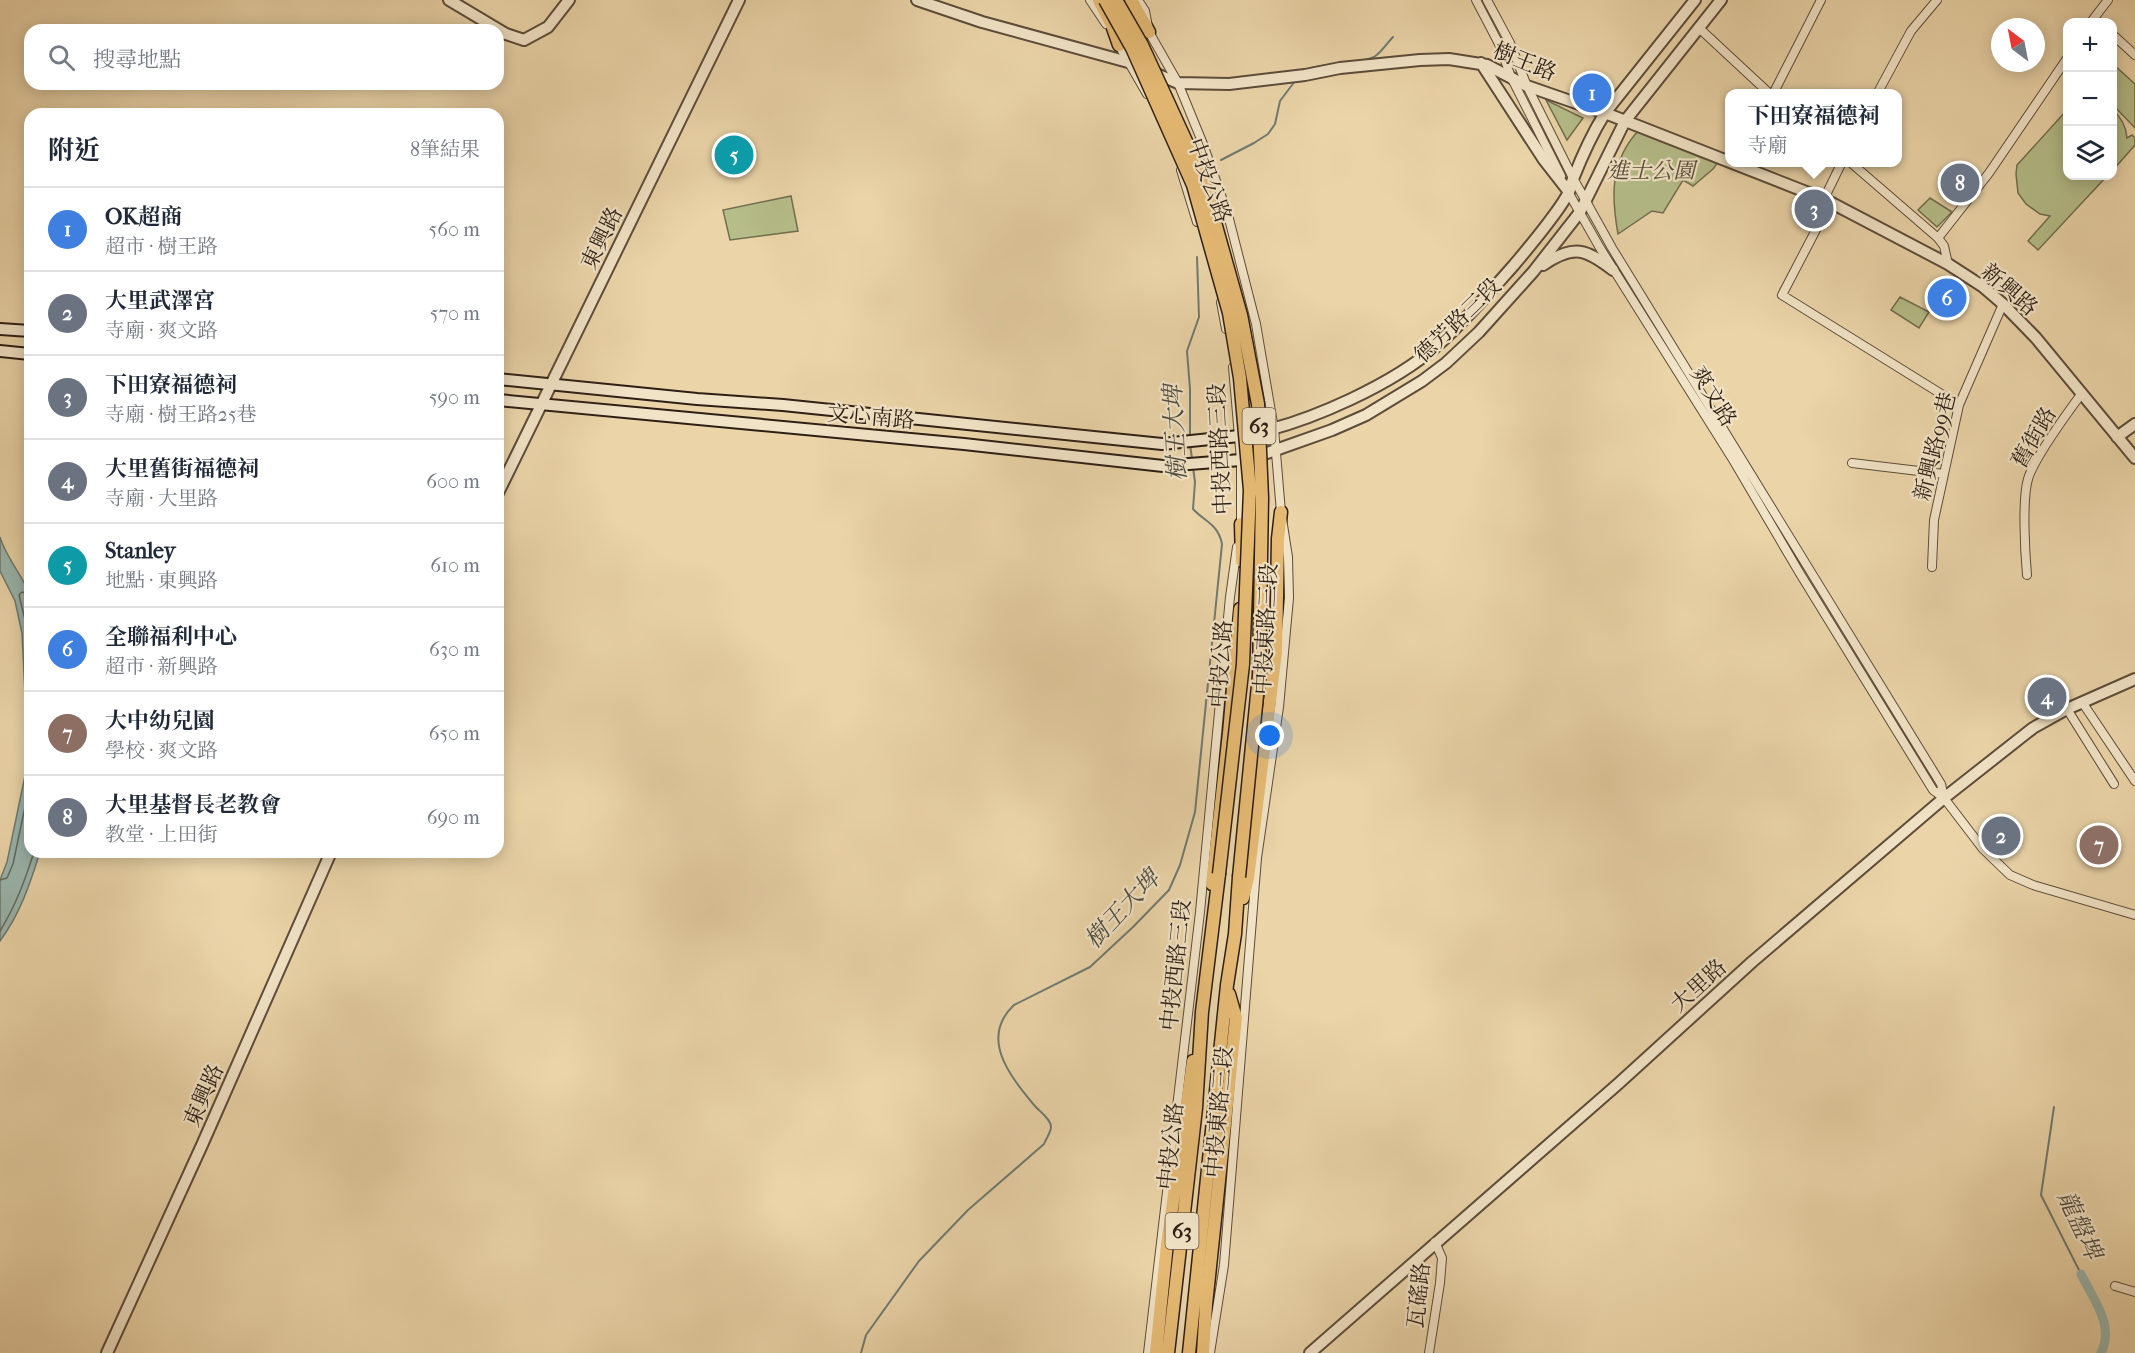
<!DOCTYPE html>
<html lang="zh-TW">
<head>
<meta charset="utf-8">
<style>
	:root { --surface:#fff; --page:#f2f2f3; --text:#1f2937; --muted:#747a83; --line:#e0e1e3; --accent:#8f2418 }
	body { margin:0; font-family:"IM FELL French Canon","Noto Serif TC",serif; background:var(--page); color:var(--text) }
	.controls { position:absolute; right:18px; top:18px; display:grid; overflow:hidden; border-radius:12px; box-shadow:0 3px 15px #0003 }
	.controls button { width:54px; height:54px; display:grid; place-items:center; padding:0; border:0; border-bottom:2px solid var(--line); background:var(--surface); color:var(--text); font:30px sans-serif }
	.compass { position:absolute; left:1991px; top:18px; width:54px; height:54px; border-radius:50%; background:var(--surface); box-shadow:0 3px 15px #0003; rotate:328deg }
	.you { position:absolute; left:1270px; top:736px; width:21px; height:21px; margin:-15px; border:4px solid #fff; border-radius:50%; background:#1a73e8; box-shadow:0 0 0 9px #1a73e833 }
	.badge { display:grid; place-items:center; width:39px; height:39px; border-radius:50%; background:var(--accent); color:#fff; font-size:20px; font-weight:700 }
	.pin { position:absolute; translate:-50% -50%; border:3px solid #fff; box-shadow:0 2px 6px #0006 }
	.popup { position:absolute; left:1725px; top:89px; width:177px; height:78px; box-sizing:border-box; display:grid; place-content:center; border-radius:12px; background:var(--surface); filter:drop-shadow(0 2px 4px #0005); font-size:20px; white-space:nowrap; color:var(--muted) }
	.popup b { font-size:22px; color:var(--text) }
	.popup::after { content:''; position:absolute; left:50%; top:100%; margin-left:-12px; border:12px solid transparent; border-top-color:var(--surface) }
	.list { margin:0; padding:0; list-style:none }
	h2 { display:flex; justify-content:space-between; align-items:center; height:78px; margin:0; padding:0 24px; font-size:26px }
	h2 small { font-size:20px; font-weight:400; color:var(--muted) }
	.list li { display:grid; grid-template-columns:39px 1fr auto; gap:18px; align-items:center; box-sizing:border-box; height:84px; padding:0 24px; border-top:2px solid var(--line) }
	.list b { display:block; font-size:22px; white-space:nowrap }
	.list p { margin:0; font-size:20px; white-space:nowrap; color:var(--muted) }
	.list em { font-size:20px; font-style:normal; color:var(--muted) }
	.icon { flex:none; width:33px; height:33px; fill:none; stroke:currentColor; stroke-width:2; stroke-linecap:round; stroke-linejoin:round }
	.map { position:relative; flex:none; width:2135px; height:1353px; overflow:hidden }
	.search { position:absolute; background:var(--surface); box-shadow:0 3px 15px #0003; left:24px; top:24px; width:480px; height:66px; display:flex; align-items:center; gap:15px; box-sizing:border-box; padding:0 21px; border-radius:18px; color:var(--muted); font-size:22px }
	.panel { position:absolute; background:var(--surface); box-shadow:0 3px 15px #0003; left:24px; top:108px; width:480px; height:750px; border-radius:18px }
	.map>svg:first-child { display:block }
	.green { fill:#b5bd89; stroke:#726e4f; stroke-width:1.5 }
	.water { fill:#9ab7af; stroke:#6f7a71; stroke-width:1.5 }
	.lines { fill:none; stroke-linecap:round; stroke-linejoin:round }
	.shore { stroke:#646b62; stroke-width:1.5 }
	.stream { stroke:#6f7a71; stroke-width:2 }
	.canal { stroke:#9ab7af; stroke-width:9 }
	.minor-casing { stroke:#5d4c3a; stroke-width:10 }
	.tertiary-casing { stroke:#5d4c3a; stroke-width:14 }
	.secondary-casing { stroke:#2e1f15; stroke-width:14 }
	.primary-casing { stroke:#2e1f15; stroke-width:15 }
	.minor { stroke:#f1e3c6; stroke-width:8 }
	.tertiary { stroke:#f1e3c6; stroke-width:10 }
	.secondary { stroke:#f1e3c6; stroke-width:10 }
	.primary { stroke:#e5ba74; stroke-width:12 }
	.primary-bridge-casing { stroke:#2e1f15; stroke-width:15; stroke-linecap:butt }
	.primary-bridge { stroke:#e5ba74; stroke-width:12 }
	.labels { text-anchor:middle; stroke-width:4.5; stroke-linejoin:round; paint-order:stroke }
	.shield { fill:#f1e3c6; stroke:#685a4a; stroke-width:1.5 }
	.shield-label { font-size:21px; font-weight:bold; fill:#2e1f15 }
	.street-label { font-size:22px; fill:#2e1f15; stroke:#f1e3c6 }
	.park-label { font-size:22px; font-style:italic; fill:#564e38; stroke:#f1e3c6 }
	.water-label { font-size:24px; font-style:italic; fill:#4e4d43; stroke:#f1e3c6 }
</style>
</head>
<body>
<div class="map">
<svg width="2135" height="1353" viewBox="0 0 2135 1353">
	<rect width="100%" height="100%" fill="#ead4a8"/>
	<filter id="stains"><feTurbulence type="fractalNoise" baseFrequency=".00333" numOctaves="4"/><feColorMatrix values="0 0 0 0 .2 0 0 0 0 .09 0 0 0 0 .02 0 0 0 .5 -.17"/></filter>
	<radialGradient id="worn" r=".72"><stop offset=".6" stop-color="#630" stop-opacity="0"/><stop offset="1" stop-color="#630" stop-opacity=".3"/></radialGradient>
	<path class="green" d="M2113,64l22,20v44l-22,-23z
		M1546,100l37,18 -16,22z
		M2067,110l1,66h39l-69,74 -10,-9 22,-25 -10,-2 -14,-10 -8,-11 -2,-19 1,-9z
		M2113,110c8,7 13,17 14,28l5,-3 3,3v7l-22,25z
		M1640,129l78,33 -5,7 -20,17 -10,-6 -20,33 -11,-2 -34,23c-7,-39 -8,-74 22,-105z
		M791,196l7,35 -68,9 -7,-30z
		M1930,198l22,14 -15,15 -19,-17z
		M1900,297l29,15 -10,16 -28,-18z"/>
	<path class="water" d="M0,537c6,21 22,37 30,58v257h10c-10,32 -20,62 -40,89v-61l7,-18 18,-86 2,-41 -5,-102 -7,-32 -15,-30z"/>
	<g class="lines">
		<path class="shore" d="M30,594l-8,-2 -3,3 9,37 2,45
			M0,880l7,-2 6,-14 17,-81
			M0,931c16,-26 25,-51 34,-79"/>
		<path class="stream" d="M1305,70c22,-9 51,-4 69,-13 7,-4 13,-14 19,-20
			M1221,160l33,-17 14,-9 7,-10 5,-23 15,-20
			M1190,438v-49l-3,-38 12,-34 -2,-60
			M1190,444l2,15
			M2054,1107l-13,88 40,79
			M861,1353l5,-18 53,-74 49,-51 76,-66c2,-5 7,-12 7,-17 0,-8 -12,-16 -17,-22 -24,-29 -55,-67 -20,-100l76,-38 43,-40 36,-37 11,-25 15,-53 27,-268c-4,-20 -17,-22 -29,-35l2,-27 -2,-15"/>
		<path class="canal" d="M2081,1274c12,25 34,51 20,79"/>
		<defs>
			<path id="minor" d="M1090,0l16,24
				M1138,0l7,11 4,21 29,51 25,61 25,71 28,109 18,105 7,83 7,45 1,41 -10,109 -22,151 -33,407 -14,88
				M1476,0l23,44 12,33 50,99
				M1487,0l23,43 17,43 46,92 39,70 329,536 3,14
				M2091,22l17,-22
				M1699,28l71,66
				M2112,34l23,21
				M1117,42l30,52
				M1773,94l48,-94
				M1877,94l34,-63 26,-31
				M1842,162l-18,37 -5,25 -37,71 177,110
				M1850,162l88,76 6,8 4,18
				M1181,170l16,52
				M1567,190l33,58 132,210 67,114 134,218 11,8 39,51 27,26 23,10 102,30
				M1938,238l51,-65 79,-116
				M1221,302l5,27
				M1233,367l8,93v66
				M1852,463l92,11
				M1932,567l2,-47 25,-115 44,-101
				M2027,575c-2,-22 -5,-76 1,-96 6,-21 40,-67 54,-86
				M2082,702l53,79
				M2067,709l47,75
				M2115,1286l20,6
				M1148,1353l52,-441 30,-315 7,-50
				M1429,1353l11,-70 2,-25 -7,-16"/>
			<path id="tertiary" d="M449,0l57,34 18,6 24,-13 21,-27
				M917,0l65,22 146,40 50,21 51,1 76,-9 35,-7 80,-8 29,-1 38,6 40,21 78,27 219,86 124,65 34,22 21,18 33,34 99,120
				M1481,63l63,97 25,32
				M1543,265c31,-21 43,-16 70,5
				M1251,434c59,-12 143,-50 188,-90 27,-24 51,-52 75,-79 16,-19 44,-52 55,-73 2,-4 2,-9 4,-13 9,-23 19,-45 32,-66l90,-113
				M2117,437l18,-13
				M1253,458l79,-28 34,-15 56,-34 24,-18 33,-31 54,-60 47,-60 45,-91 96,-121
				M498,493l241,-493
				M107,1353l95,-208 129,-293
				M1310,1353l308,-269 134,-122 192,-164 89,-70 34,-19 68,-30"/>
			<path id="secondary" d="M0,329l30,2
				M0,351l30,3
				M498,379l199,20 86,6 379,39 77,-8
				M498,400l466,44 199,22 78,-6"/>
			<path id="primary" d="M1099,0l13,25 7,20
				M1131,0l18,32
				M1241,524l1,37
				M1212,884l17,-151 11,-124
				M1243,898l5,-20 28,-226 2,-113 3,-27
				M1156,1353l11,-109 26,-183
				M1168,1353l28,-245 6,-96 17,-138
				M1189,1353l38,-368 8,-51 4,-57
				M1203,1353l3,-48 30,-287 -7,-24"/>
		</defs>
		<use href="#minor" class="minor-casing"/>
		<use href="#tertiary" class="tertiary-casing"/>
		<use href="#secondary" class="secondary-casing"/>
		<use href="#primary" class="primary-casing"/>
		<use href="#minor" class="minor"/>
		<use href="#tertiary" class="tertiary"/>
		<use href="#secondary" class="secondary"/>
		<use href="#primary" class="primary"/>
		<defs>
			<path id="primary-bridge" d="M1105,0l27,48 61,137 36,128 11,65 10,112 -7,174 -24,210
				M1116,0l26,45 60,131 39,139 17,89 4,94 -3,177 -20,202"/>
		</defs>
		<use href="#primary-bridge" class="primary-bridge-casing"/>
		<use href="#primary-bridge" class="primary-bridge"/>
	</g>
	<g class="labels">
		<g class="shield">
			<rect x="1242.5" y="408" width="33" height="36" rx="4.5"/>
			<rect x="1165.5" y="1213" width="33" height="36" rx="4.5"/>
		</g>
		<g class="shield-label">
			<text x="1259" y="433">63</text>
			<text x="1182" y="1238">63</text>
		</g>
		<g class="street-label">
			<text transform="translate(1525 61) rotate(22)" y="8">樹王路</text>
			<text transform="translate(1210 180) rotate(70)" y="8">中投公路</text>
			<text transform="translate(601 238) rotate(-64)" y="8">東興路</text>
			<text transform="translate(2010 289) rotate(41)" y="8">新興路</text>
			<text transform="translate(1457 320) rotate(-44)" y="8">德芳路三段</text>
			<text transform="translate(1714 396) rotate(58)" y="8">爽文路</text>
			<text transform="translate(871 416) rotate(5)" y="8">文心南路</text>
			<text transform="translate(2033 437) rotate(-60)" y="8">舊街路</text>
			<text transform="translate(1934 446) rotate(-76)" y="8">新興路99巷</text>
			<text transform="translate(1219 449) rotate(-93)" y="8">中投西路三段</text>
			<text transform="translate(1265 629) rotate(-87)" y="8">中投東路三段</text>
			<text transform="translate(1220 664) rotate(-86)" y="8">中投公路</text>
			<text transform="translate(1175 965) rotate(-84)" y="8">中投西路三段</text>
			<text transform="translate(1698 985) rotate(-42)" y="8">大里路</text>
			<text transform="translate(203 1095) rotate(-66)" y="8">東興路</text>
			<text transform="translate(1218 1112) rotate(-85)" y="8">中投東路三段</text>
			<text transform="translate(1170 1146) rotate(-84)" y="8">中投公路</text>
			<text transform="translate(1418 1295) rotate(-84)" y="8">瓦磘路</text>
		</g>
		<g class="park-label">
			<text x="1651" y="178">進士公園</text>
		</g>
		<g class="water-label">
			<text transform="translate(1175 433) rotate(-93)" y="8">樹王大埤</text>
			<text transform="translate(1122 909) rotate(-47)" y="8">樹王大埤</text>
			<text transform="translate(2080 1225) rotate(65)" y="8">龍盤埤</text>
		</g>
	</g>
	<rect width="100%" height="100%" filter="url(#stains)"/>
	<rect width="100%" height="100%" fill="url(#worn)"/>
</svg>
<div class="controls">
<button>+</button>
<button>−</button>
<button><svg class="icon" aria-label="layers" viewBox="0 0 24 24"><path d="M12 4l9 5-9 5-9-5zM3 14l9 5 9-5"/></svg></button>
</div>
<svg class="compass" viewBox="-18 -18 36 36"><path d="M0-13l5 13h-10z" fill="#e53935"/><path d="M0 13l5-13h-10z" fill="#747a83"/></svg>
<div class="you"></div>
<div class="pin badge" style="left:1592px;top:93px;background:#3f7fe0">1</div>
<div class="pin badge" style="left:2001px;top:836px;background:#6b7280">2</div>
<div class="pin badge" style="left:1814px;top:209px;background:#6b7280">3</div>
<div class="popup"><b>下田寮福德祠</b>寺廟</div>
<div class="pin badge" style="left:2047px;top:697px;background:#6b7280">4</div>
<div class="pin badge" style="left:734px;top:155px;background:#0f9aa8">5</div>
<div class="pin badge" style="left:1947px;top:298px;background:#3f7fe0">6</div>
<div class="pin badge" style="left:2099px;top:845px;background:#8d6e63">7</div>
<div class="pin badge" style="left:1960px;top:183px;background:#6b7280">8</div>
<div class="search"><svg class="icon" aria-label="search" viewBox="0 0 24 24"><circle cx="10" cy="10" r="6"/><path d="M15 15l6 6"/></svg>搜尋地點</div>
<section class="panel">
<h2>附近<small>8筆結果</small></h2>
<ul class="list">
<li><span class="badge" style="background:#3f7fe0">1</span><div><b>OK超商</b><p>超市 · 樹王路</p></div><em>560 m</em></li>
<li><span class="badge" style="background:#6b7280">2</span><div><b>大里武澤宮</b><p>寺廟 · 爽文路</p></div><em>570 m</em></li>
<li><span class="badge" style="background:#6b7280">3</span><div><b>下田寮福德祠</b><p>寺廟 · 樹王路25巷</p></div><em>590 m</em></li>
<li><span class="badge" style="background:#6b7280">4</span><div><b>大里舊街福德祠</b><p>寺廟 · 大里路</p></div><em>600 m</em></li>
<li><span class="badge" style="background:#0f9aa8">5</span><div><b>Stanley</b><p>地點 · 東興路</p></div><em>610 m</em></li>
<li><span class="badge" style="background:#3f7fe0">6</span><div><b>全聯福利中心</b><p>超市 · 新興路</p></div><em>630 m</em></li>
<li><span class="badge" style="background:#8d6e63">7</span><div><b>大中幼兒園</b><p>學校 · 爽文路</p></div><em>650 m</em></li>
<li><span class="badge" style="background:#6b7280">8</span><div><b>大里基督長老教會</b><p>教堂 · 上田街</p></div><em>690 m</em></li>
</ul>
</section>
</div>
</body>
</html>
